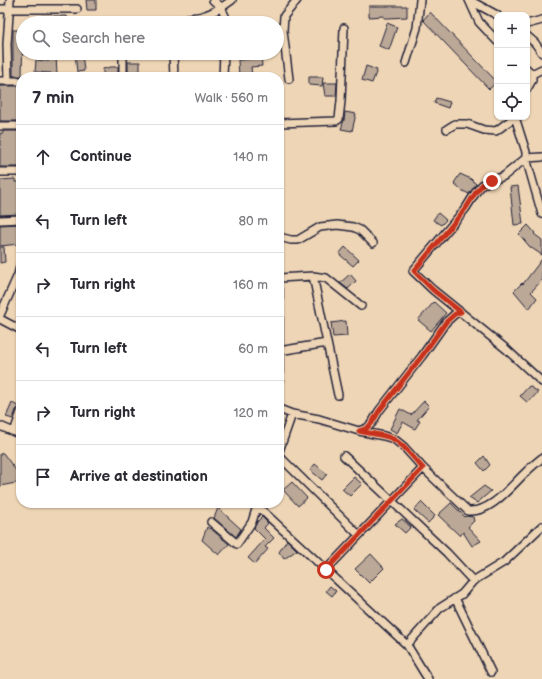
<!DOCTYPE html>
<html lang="en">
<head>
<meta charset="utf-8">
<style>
	:root { --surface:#fff; --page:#f2f2f3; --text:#2b2b33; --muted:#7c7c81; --line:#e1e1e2 }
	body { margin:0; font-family:"Balsamiq Sans",sans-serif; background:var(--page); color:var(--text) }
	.controls { position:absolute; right:12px; top:12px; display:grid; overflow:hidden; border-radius:8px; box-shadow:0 1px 3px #0004 }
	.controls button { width:36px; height:36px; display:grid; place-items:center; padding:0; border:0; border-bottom:1px solid var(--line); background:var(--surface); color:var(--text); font:20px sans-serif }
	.stop { position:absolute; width:12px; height:12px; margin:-9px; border:3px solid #c8321e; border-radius:50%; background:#fff }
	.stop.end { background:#c8321e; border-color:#fff; box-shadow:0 1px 4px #0008 }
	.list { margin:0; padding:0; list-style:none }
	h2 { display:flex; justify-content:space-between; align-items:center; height:52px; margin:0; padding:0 16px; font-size:17px }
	h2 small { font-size:13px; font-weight:400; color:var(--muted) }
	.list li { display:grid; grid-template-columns:26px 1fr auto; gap:12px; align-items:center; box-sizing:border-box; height:64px; padding:0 16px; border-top:1px solid var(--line) }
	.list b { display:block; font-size:15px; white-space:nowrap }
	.list em { font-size:13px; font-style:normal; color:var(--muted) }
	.icon { flex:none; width:22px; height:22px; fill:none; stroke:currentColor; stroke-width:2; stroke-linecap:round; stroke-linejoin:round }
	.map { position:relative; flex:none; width:542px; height:679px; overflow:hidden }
	.search { position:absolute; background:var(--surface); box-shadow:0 1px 3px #0004; left:16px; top:16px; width:268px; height:44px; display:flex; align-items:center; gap:10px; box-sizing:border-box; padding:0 14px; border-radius:22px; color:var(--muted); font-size:15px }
	.panel { position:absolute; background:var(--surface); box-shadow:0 1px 3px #0004; left:16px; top:72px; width:268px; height:436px; border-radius:16px }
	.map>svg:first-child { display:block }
	.building { fill:#bba897; stroke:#22223b }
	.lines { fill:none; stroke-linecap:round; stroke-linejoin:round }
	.minor-casing { stroke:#22223b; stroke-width:10 }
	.minor { stroke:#eed5b5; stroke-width:7 }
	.route { stroke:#c8321e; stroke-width:5 }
</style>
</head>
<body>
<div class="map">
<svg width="542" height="679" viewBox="0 0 542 679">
	<rect width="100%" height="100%" fill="#eed5b5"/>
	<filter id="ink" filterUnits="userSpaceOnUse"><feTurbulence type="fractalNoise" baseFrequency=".025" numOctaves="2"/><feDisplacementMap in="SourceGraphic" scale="8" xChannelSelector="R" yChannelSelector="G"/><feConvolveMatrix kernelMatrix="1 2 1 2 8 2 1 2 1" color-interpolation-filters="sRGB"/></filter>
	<g filter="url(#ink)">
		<path class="building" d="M86,0h10v10h-9z
			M369,6h38v11l-18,1h-5v-2l-15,1z
			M430,12l67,70 -8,7 -66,-69z
			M41,16h26l1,7h-27z
			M387,23l10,4 -8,23 -10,-4z
			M13,30h10l-1,46h-9z
			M48,53h8l1,24h-6v-4l-16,-1 1,-12 13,1z
			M75,53h7l2,18 -7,1z
			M250,53h11l1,13 -11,1 1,10h-13l-1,-17 12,-1z
			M128,62h12v15h-12z
			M366,66l11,4 -5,13 -10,-3z
			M111,67h7v10h-15v-8z
			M309,77h14l-1,9 -13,-1z
			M323,83h14l-1,13h-11z
			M0,86h21v35h-21z
			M436,98l14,4 -2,6 -14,-5z
			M345,112l11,2 -4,17 -11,-2 3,-9z
			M3,131h18v36h-21v-34h3z
			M460,174l11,5 5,5 -7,10 -6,-3 -9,-8z
			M15,179v3h6v32l-21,1v-35z
			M518,186l5,38 -9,1 -4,-38z
			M438,213l8,7 -5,5 -8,-5z
			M18,224l1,20 -19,2v-21z
			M528,225l7,8 -1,1 8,6v15l-12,-8 -11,-13z
			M0,247h4l1,15 -5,1z
			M345,247l14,13 -6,6 -14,-12z
			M542,259v21l-11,12 6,6 -8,11 -15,-18 8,-8 1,1z
			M350,274l6,7 -8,8 -8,-6z
			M434,302l12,11 -15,18 -13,-11z
			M346,321l1,15 -14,1 -2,-14z
			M529,386l9,6 -10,11 -8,-7z
			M424,401l5,5 -12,14 3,1 -5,8 -12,-7 -6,11 -7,-4 10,-20 11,6z
			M12,403l8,4 -4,3 -3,9 -7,-2z
			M3,453l18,24v5l-21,4v-32z
			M484,456l6,9 -6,6 -7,-8z
			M315,464l12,10 -5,6 -12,-10z
			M354,477l8,7 -12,12 -8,-7z
			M292,482l15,16 -9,8 -15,-16z
			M484,486l7,5 -14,12 -8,-5z
			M421,502l14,14 -7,7 -14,-13z
			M451,503l14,14 1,-1 7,1 1,4 -6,6 13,14 -9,5 -9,-14 -3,4 -22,-21z
			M218,508l23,21 -5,8 -22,-19z
			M262,517l6,6 -4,5 10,10 -9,9 3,2 -13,15 -7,-6 17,-19 -11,-11 3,-6z
			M402,519l9,8 -6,6 -10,-9z
			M207,527l3,2v-1l19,16 -10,11 -17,-15z
			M287,540l10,10 -13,9 -5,-7z
			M371,554l13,14 -15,15 -14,-14z
			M330,586l6,5 -4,5 -6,-5z"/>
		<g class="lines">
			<defs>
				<path id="minor" d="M213,0l8,7 7,16
					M469,0l10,22 18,19
					M469,0l28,15
					M0,9h77
					M178,23c7,-7 18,-4 27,-8 10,-3 19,-9 27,-15
					M527,24l15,-4
					M527,36l8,7 7,10
					M173,53l1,24
					M123,56v21
					M406,63l11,-35 3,-28
					M527,69l5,5v6l-5,9
					M532,74l10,-5
					M223,77l1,-24
					M289,79l-6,-48 1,-15 13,-16
					M0,81h21
					M8,81l-1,-37 3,-44
					M515,117l11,35v6l-22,18 -21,8 -7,8 -10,16 -53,63 20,19 72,58 37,34
					M279,123l57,-2 3,-2 2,-18 3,-73
					M0,126h21
					M447,129l8,-5h12l17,6 12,1 19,-14
					M542,157l-16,1 16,56
					M0,172h21
					M0,220l21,-1
					M279,237l12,3h7l22,-13 17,-2 16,2 7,3 13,13
					M313,276l25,119
					M279,278l34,-2 13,2 35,28
					M279,291v89
					M0,315l18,-40 3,-12
					M0,319l21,11
					M279,351l48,-8
					M279,409l13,5 27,5 40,12 25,5 10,3 10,8 19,21 45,43c23,2 43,-25 58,-39 5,-5 11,-10 16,-14
					M0,426l21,9
					M359,431l8,-3 5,-5 7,-12 43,-55 24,-34 9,-8 6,-2
					M14,432l7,-20
					M279,451l13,-37
					M279,456l80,79
					M344,456l103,97 26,28
					M254,503l153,142 21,34
					M211,522l26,22 15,-22 6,-19
					M326,570l97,-102
					M455,598l36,74
					M407,645l33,-37 22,-14 11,-13 31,-19 38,-36"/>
			</defs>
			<use href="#minor" class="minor-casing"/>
			<use href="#minor" class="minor"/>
		</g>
	</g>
	<g class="lines" filter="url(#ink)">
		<path class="route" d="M326,570l97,-102c-9,-9 -18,-23 -30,-29 -10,-5 -23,-5 -34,-8l8,-3 5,-5 7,-12 43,-55 24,-34 9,-8 6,-2 -28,-22 -19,-19 52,-63 10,-16 7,-8 9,-3"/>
	</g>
</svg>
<div class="controls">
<button>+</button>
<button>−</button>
<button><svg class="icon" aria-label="locate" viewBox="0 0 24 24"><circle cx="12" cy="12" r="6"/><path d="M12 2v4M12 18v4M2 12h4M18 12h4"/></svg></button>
</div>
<div class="stop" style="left:326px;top:570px"></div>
<div class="stop end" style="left:492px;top:181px"></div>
<div class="search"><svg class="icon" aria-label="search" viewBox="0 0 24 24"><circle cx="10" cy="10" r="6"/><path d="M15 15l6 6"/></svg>Search here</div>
<section class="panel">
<h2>7 min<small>Walk · 560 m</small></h2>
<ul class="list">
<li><svg class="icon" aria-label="ahead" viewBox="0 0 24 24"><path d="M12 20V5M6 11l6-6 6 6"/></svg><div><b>Continue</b></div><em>140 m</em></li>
<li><svg class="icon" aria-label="left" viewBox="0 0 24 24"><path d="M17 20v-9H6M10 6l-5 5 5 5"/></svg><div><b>Turn left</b></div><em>80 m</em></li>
<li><svg class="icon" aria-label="right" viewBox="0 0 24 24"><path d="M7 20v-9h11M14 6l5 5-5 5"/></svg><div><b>Turn right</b></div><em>160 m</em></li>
<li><svg class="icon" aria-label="left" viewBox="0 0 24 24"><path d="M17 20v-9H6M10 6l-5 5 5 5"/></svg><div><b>Turn left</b></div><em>60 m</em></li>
<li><svg class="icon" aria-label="right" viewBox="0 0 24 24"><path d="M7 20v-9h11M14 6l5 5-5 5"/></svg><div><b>Turn right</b></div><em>120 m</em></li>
<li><svg class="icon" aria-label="arrive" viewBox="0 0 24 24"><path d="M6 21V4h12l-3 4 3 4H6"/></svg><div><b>Arrive at destination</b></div></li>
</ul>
</section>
</div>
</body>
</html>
